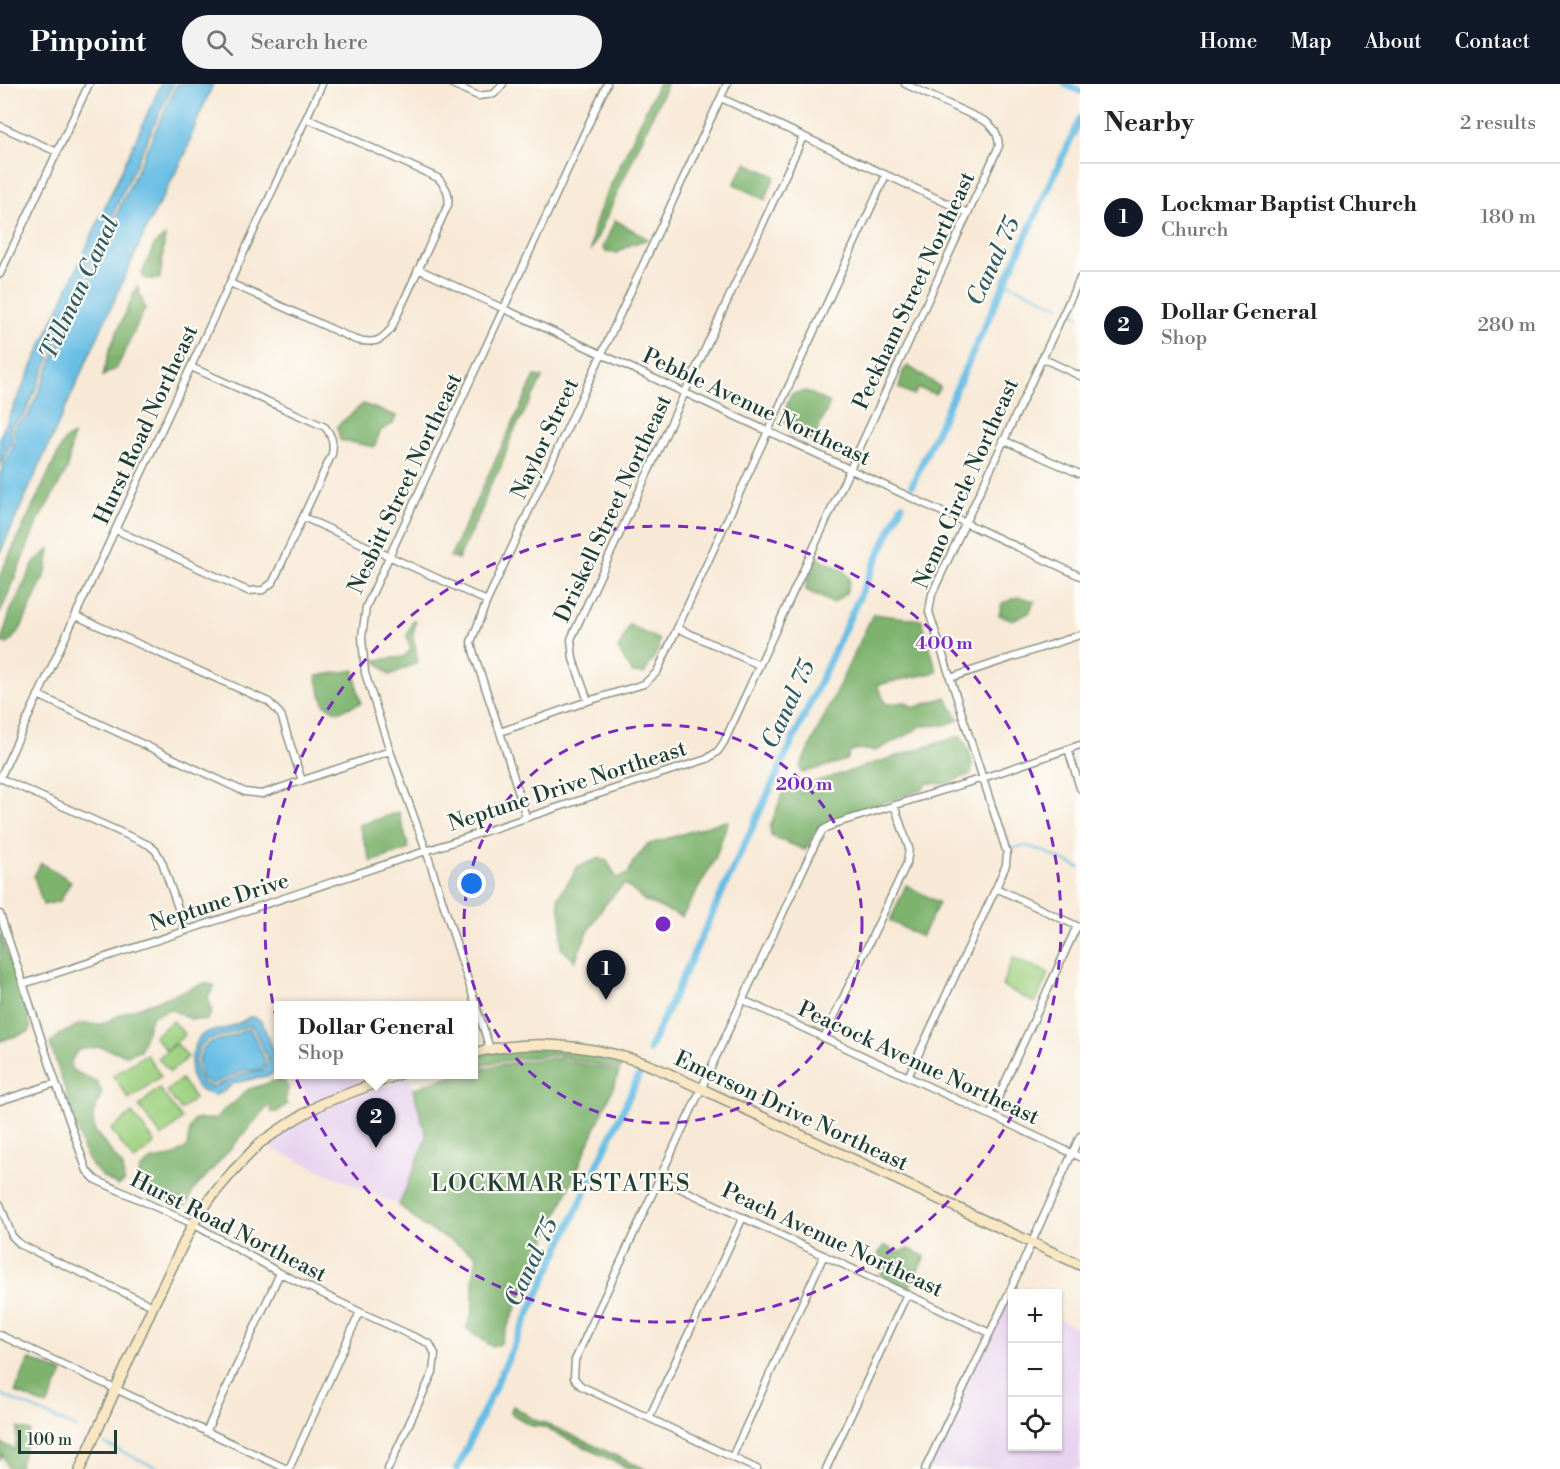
<!DOCTYPE html>
<html lang="en">
<head>
<meta charset="utf-8">
<style>
	:root { --surface:#fff; --page:#f2f2f2; --text:#222; --muted:#767676; --line:#e0e0e0; --accent:#111827 }
	body { margin:0; font-family:"Libre Bodoni",serif; background:var(--page); color:var(--text) }
	.controls { position:absolute; right:18px; bottom:18px; display:grid; overflow:hidden; border-radius:0px; box-shadow:0 2px 4px #0004 }
	.controls button { width:54px; height:54px; display:grid; place-items:center; padding:0; border:0; border-bottom:2px solid var(--line); background:var(--surface); color:var(--text); font:30px sans-serif }
	.scale { position:absolute; left:18px; bottom:15px; width:99px; box-sizing:border-box; padding-left:6px; border:3px solid #1f3d34; border-top:0; font-size:16px; line-height:21px; white-space:nowrap; color:#1f3d34; -webkit-text-stroke:4px #fdfcf7; paint-order:stroke }
	.you { position:absolute; left:472px; top:800px; width:21px; height:21px; margin:-15px; border:4px solid #fff; border-radius:50%; background:#1a73e8; box-shadow:0 0 0 9px #1a73e833 }
	.badge { display:grid; place-items:center; width:39px; height:39px; border-radius:50%; background:var(--accent); color:#fff; font-size:20px; font-weight:700 }
	.pin { position:absolute; translate:-50% -50px; filter:drop-shadow(0 2px 3px #0008) }
	.pin::after { content:''; position:absolute; top:32px; width:21px; height:18px; background:inherit; clip-path:polygon(0 0,100% 0,50% 100%) }
	.popup { position:absolute; left:274px; top:917px; width:204px; height:78px; box-sizing:border-box; display:grid; place-content:center; border-radius:0px; background:var(--surface); filter:drop-shadow(0 2px 4px #0005); font-size:20px; white-space:nowrap; color:var(--muted) }
	.popup b { font-size:22px; color:var(--text) }
	.popup::after { content:''; position:absolute; left:50%; top:100%; margin-left:-12px; border:12px solid transparent; border-top-color:var(--surface) }
	.list { margin:0; padding:0; list-style:none }
	h2 { display:flex; justify-content:space-between; align-items:center; height:78px; margin:0; padding:0 24px; font-size:26px }
	h2 small { font-size:20px; font-weight:400; color:var(--muted) }
	.list li { display:grid; grid-template-columns:39px 1fr auto; gap:18px; align-items:center; box-sizing:border-box; height:108px; padding:0 24px; border-top:2px solid var(--line) }
	.list b { display:block; font-size:22px; white-space:nowrap }
	.list p { margin:0; font-size:20px; white-space:nowrap; color:var(--muted) }
	.list em { font-size:20px; font-style:normal; color:var(--muted) }
	.icon { flex:none; width:33px; height:33px; fill:none; stroke:currentColor; stroke-width:2; stroke-linecap:round; stroke-linejoin:round }
	.map { position:relative; flex:none; width:1080px; height:1385px; overflow:hidden }
	header { display:flex; align-items:center; gap:36px; box-sizing:border-box; height:84px; padding:0 30px; background:var(--accent); color:#fff }
	header strong { font-size:28px }
	nav { display:flex; gap:33px; margin-inline-start:auto; font-size:21px }
	.search { width:420px; height:54px; background:var(--page); display:flex; align-items:center; gap:15px; box-sizing:border-box; padding:0 21px; border-radius:33px; color:var(--muted); font-size:22px }
	main { display:flex }
	aside { flex:1; background:var(--surface) }
	.map>svg:first-child { display:block }
	.built { fill:#e7d2ef }
	.green { fill:#9ed180; stroke:#5e875a; stroke-width:1.5 }
	.forest { fill:#7eb36e; stroke:#4e7851; stroke-width:1.5 }
	.water { fill:#67bee4; stroke:#437e8c; stroke-width:1.5; fill-rule:evenodd }
	.lines { fill:none; stroke-linecap:round; stroke-linejoin:round }
	.stream { stroke:#67bee4; stroke-width:2 }
	.canal { stroke:#67bee4; stroke-width:7 }
	.street-casing { stroke:#8c9385; stroke-width:9 }
	.secondary-casing { stroke:#8c9385; stroke-width:12 }
	.street { stroke:#fff; stroke-width:6 }
	.secondary { stroke:#f9e7c3; stroke-width:9 }
	.ring { fill:none; stroke:#7b2cbf; stroke-width:3; stroke-dasharray:10 8 }
	.labels { text-anchor:middle; stroke-width:4.5; stroke-linejoin:round; paint-order:stroke }
	.street-label { font-size:22px; fill:#1f3d34; stroke:#fdfcf7 }
	.water-label { font-size:24px; font-style:italic; fill:#315d60; stroke:#fdfcf7 }
	.neighbourhood-label { font-size:24px; letter-spacing:1.5px; fill:#1f3d34; stroke:#fdfcf7 }
	.centre { fill:#7b2cbf; stroke:#fdfcf7; stroke-width:3 }
	.ring-label { font-size:18px; text-anchor:middle; font-weight:bold; fill:#7b2cbf; stroke:#fdfcf7; stroke-width:4.5; stroke-linejoin:round; paint-order:stroke }
</style>
</head>
<body>
<header>
<strong>Pinpoint</strong>
<div class="search"><svg class="icon" aria-label="search" viewBox="0 0 24 24"><circle cx="10" cy="10" r="6"/><path d="M15 15l6 6"/></svg>Search here</div>
<nav><a>Home</a><a>Map</a><a>About</a><a>Contact</a></nav>
</header>
<main>
<div class="map">
<svg width="1080" height="1385" viewBox="0 0 1080 1385">
	<rect width="100%" height="100%" fill="#fdfcf7"/>
	<filter id="ink" filterUnits="userSpaceOnUse"><feTurbulence type="fractalNoise" baseFrequency=".0167" numOctaves="2"/><feDisplacementMap in="SourceGraphic" scale="12" xChannelSelector="R" yChannelSelector="G"/><feConvolveMatrix kernelMatrix="1 2 1 2 8 2 1 2 1" color-interpolation-filters="sRGB"/></filter>
	<filter id="wash" filterUnits="userSpaceOnUse"><feTurbulence type="fractalNoise" baseFrequency=".008" numOctaves="4" result="noise"/><feDisplacementMap in="SourceGraphic" scale="24" xChannelSelector="R" yChannelSelector="G"/><feGaussianBlur stdDeviation="1.35" result="paint"/><feColorMatrix in="noise" values="0 0 0 0 0 0 0 0 0 0 0 0 0 0 0 0 0 1.4 0 .05"/><feComposite in="paint" operator="in"/></filter>
	<g filter="url(#wash)">
		<rect width="100%" height="100%" fill="#f8e9d6"/>
		<path class="built" d="M294,991h63l4,9 -48,20z
			M410,993l17,61 -28,67 -133,-59 21,-17 34,-19 20,-9z
			M1008,1211l4,3v148h46v-127l22,10v140h-155z"/>
		<path class="green" d="M1013,874l36,15 -14,30 -33,-17z
			M173,937l12,14 -19,15 -12,-14z
			M176,959l12,14 -18,15 -12,-14z
			M146,970l15,22 -32,23 -16,-23z
			M181,995l14,19 -14,12 -14,-19z
			M159,1004l23,31 -20,18 -23,-31z
			M132,1029l23,30 -21,18 -23,-31z"/>
		<path class="forest" d="M658,0h9l-76,167 2,-20 9,-27z
			M746,79l29,13 -10,24 -31,-16z
			M615,136l33,19 -18,6 -13,8 -11,-1 -3,-4z
			M165,152l-5,43h-14l-4,-5 12,-29z
			M137,202l8,22 -28,60 -14,8 6,-25z
			M908,282l32,21 -5,7 -17,-6 -4,7 -15,-7 4,-17z
			M535,292l8,1 -19,36 -12,22 -11,32 -12,20 -6,20 -25,52 -8,-2z
			M806,307l24,12 -17,38 -21,-7 -9,-17 8,-23z
			M363,320l33,12 -3,8 -12,6 -7,17 -34,-7 -3,-14z
			M73,351l-6,35 -30,53 -37,91v-39l64,-134z
			M50,465l-4,23 -25,56 -13,16 -7,-2 9,-30 25,-51z
			M818,473l26,14 6,8 -4,14 -13,10 -27,-13 1,-10z
			M1019,513l16,4 -6,12 -16,7 -14,-5 3,-12z
			M873,530l49,6 15,52 -60,13 9,19 20,-2 7,6 33,-11 13,23 -15,5 -23,1 -12,8 -34,17 -17,-2 -8,3 -3,8 -45,13 -2,-6z
			M413,536l3,1 -3,15 5,26 -28,13 -15,-15 28,-3 8,-7 -4,-14z
			M629,541l30,15 -1,10 -14,24 -11,-1 -15,-23z
			M355,586l2,16 4,17 -24,9 -13,-8 -8,-28z
			M961,652c6,11 15,26 10,38l-26,10 -18,-1 -4,6 -86,30 -22,14 -10,17 -34,-14 -1,-8 13,-36z
			M399,728l10,37 -38,13 -12,-37z
			M728,737l-13,38 -33,58 -37,-16 -20,-17c-25,21 -38,47 -50,77l-14,-13 1,-24 -4,-27 14,-20 5,-10 23,-9 7,3 10,17 11,-4 5,-12 14,-17 70,-22z
			M41,779l30,18 -11,20 -17,4 -9,-29z
			M906,801l33,18 -18,34 -31,-16z
			M0,848l31,95 -2,5 -29,9z
			M205,899l10,3 -7,10 4,16 -5,8 -16,-1 -21,-10 -18,7 -12,34 -13,5 -28,-8 -21,3 -7,11 1,9 25,12 5,11 -9,21 1,16 29,37 1,15 -6,4 -14,-8 -13,-13 -8,-15 -11,-40 -22,-66 9,-9 21,-11h22l22,-11z
			M533,964c31,1 61,4 91,13l-4,9 -67,-15 -52,6 -27,6v-10l17,-5z
			M553,974l66,14 -8,21 -111,251 -9,2 -25,-18 7,-17v-30l4,-26 -55,-30 -23,-20 28,-67 -14,-49c21,-8 37,-15 60,-15l1,-3 28,-7z
			M277,996h6l5,8 -3,14 2,2 -10,8h-6l-1,-8 -77,87 -5,13c-17,8 -37,-15 -50,-25l2,-10 12,-9 20,-3 15,-10 3,-18 4,-10h21l11,-11 10,-7 11,-11z
			M885,1162l12,6 12,-3 16,7 -17,34 -28,-14 6,-14 -8,-8z
			M29,1275l34,14 -16,33 -32,-14z
			M513,1322l23,15 9,2 100,46h-15l-87,-42 -11,-1 -22,-13z
			M18,1344l12,3 -11,37 -11,1 -5,-15 -3,5v-16l15,6z"/>
		<path class="water" d="M161,0h12l-57,123 -92,209 -13,9 1,15 -12,26v-29z
			M177,0h36l-19,44 -8,25 -37,70 -149,330v-79l15,-33 -1,-15 13,-8 92,-209z
			M250,933l6,1 6,4 14,37v9l-5,7 -37,8 -10,8 -8,4c-9,-1 -19,-5 -23,-14 -5,-13 -1,-40 12,-48 6,-3 13,-2 19,-4 9,-3 18,-7 26,-12zM249,941l4,2 16,35 -6,9 -18,2 -34,15 -11,-6 -5,-19 5,-17 9,-7 17,-4z
			M250,944l16,34 -6,8h-16l-33,15 -9,-6 -4,-16 5,-15 8,-6 17,-4z"/>
		<g class="lines">
			<path class="stream" d="M1005,198l54,24
				M1068,227l12,5
				M1011,764l17,-2 17,6 35,16
				M0,1310l77,34
				M105,1360l55,25"/>
			<path class="canal" d="M1065,0l15,7
				M912,401l168,-366
				M649,966l253,-545
				M457,1385l184,-398"/>
		</g>
	</g>
	<g filter="url(#ink)">
		<g class="lines">
			<defs>
				<path id="street" d="M452,0l26,12 16,-2 9,-10
					M721,14l247,115
					M0,42l57,26
					M418,185l662,307
					M0,190l89,-190
					M230,199l126,57c18,3 23,3 35,-11l57,-124c2,-12 -2,-18 -10,-27l-132,-60
					M1042,274l38,18
					M1003,356l77,34
					M303,433l184,84
					M116,446l132,61 15,-1 10,-8 59,-128c2,-11 0,-18 -7,-27l-134,-60
					M76,532l193,86 12,13 21,66
					M677,544l82,37
					M950,594l130,-43
					M38,611l207,97 17,2 128,-43
					M588,617l-15,-42 -2,-20 232,-502
					M500,648l88,-31 56,-17 13,-12 229,-497
					M1068,665l12,39
					M526,733l-26,-85 -26,-78 -3,-12 16,-41 240,-517
					M996,804l83,39
					M0,830l56,169 31,88 9,9 97,44 87,49 80,39 70,32 5,10 -2,18 -45,97
					M186,847l-24,-69 -6,-11 -7,-6 -149,-67 322,-694
					M23,900c229,-74 455,-152 684,-225l11,-8 6,-9 275,-596c-1,-12 -4,-18 -14,-25l-80,-37
					M743,916l337,157
					M824,954l83,-175 2,-15 -15,-43
					M490,965l-64,-199 -36,-99 -25,-78 -3,-36 4,-30 241,-523
					M908,993l88,-189 10,-23 1,-12 -78,-241 3,-18 148,-316
					M0,1017l56,-18
					M990,1031l87,-189
					M660,1095l330,154
					M0,1120l12,32 9,9 132,61
					M0,1251l287,134
					M649,1334l94,-201
					M206,1348l74,-159
					M732,1373l92,-202
					M289,1385l71,-157
					M757,1385l-176,-83 -7,-8 1,-18 241,-518 7,-12 11,-6 149,-46 97,-33
					M826,1385l81,-175
					M925,1385l83,-174 72,-159"/>
				<path id="secondary" d="M473,969c54,-14 113,-9 165,8 22,7 43,19 64,28l378,176
					M80,1385l73,-163 40,-82 19,-28 22,-26 26,-27 32,-22 31,-18 77,-29"/>
			</defs>
			<use href="#street" class="street-casing"/>
			<use href="#secondary" class="secondary-casing"/>
			<use href="#street" class="street"/>
			<use href="#secondary" class="secondary"/>
		</g>
	</g>
	<g class="ring">
		<circle cx="663" cy="840" r="199"/>
		<circle cx="663" cy="840" r="398"/>
	</g>
	<g class="labels">
		<g class="street-label">
			<text transform="translate(913 206) rotate(-65)" y="8">Peckham Street Northeast</text>
			<text transform="translate(757 322) rotate(25)" y="8">Pebble Avenue Northeast</text>
			<text transform="translate(145 340) rotate(-65)" y="8">Hurst Road Northeast</text>
			<text transform="translate(544 354) rotate(-65)" y="8">Naylor Street</text>
			<text transform="translate(404 399) rotate(-65)" y="8">Nesbitt Street Northeast</text>
			<text transform="translate(965 399) rotate(-66)" y="8">Nemo Circle Northeast</text>
			<text transform="translate(612 424) rotate(-65)" y="8">Driskell Street Northeast</text>
			<text transform="translate(567 701) rotate(-18)" y="8">Neptune Drive Northeast</text>
			<text transform="translate(219 817) rotate(-18)" y="8">Neptune Drive</text>
			<text transform="translate(919 978) rotate(25)" y="8">Peacock Avenue Northeast</text>
			<text transform="translate(792 1026) rotate(25)" y="8">Emerson Drive Northeast</text>
			<text transform="translate(229 1142) rotate(27)" y="8">Hurst Road Northeast</text>
			<text transform="translate(833 1155) rotate(25)" y="8">Peach Avenue Northeast</text>
		</g>
		<g class="water-label">
			<text transform="translate(993 177) rotate(-65)" y="8">Canal 75</text>
			<text transform="translate(79 204) rotate(-65)" y="8">Tillman Canal</text>
			<text transform="translate(788 620) rotate(-65)" y="8">Canal 75</text>
			<text transform="translate(531 1178) rotate(-65)" y="8">Canal 75</text>
		</g>
		<g class="neighbourhood-label">
			<text x="561" y="1107">LOCKMAR ESTATES</text>
		</g>
	</g>
	<circle cx="663" cy="840" r="9" class="centre"/>
	<g class="ring-label">
		<text x="944" y="565">400 m</text>
		<text x="804" y="706">200 m</text>
	</g>
</svg>
<div class="controls">
<button>+</button>
<button>−</button>
<button><svg class="icon" aria-label="locate" viewBox="0 0 24 24"><circle cx="12" cy="12" r="6"/><path d="M12 2v4M12 18v4M2 12h4M18 12h4"/></svg></button>
</div>
<div class="scale">100 m</div>
<div class="you"></div>
<div class="pin badge" style="left:606px;top:916px">1</div>
<div class="pin badge" style="left:376px;top:1064px">2</div>
<div class="popup"><b>Dollar General</b>Shop</div>
</div>
<aside>
<h2>Nearby<small>2 results</small></h2>
<ul class="list">
<li><span class="badge">1</span><div><b>Lockmar Baptist Church</b><p>Church</p></div><em>180 m</em></li>
<li><span class="badge">2</span><div><b>Dollar General</b><p>Shop</p></div><em>280 m</em></li>
</ul>
</aside>
</main>
</body>
</html>
